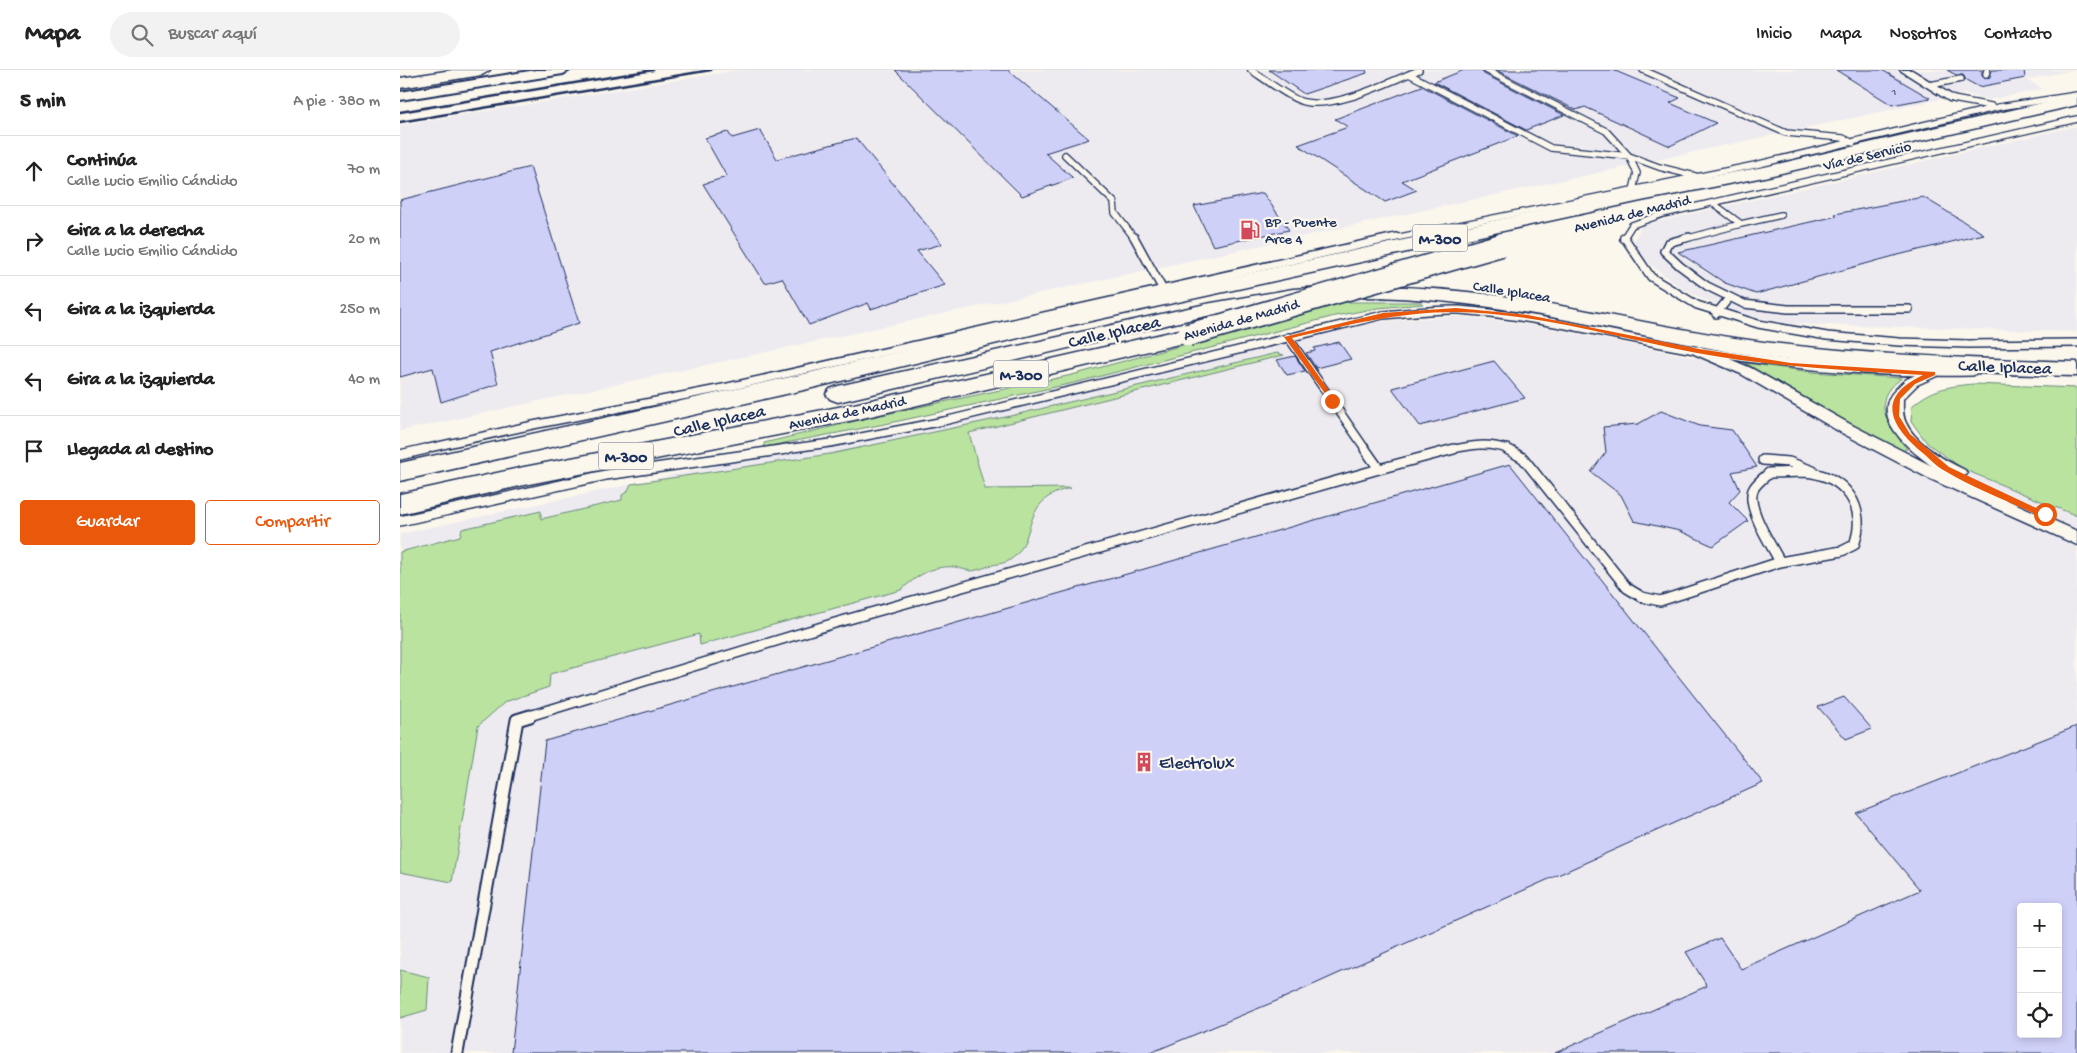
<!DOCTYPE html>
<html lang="es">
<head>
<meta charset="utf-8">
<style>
	:root { --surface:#fff; --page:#f2f2f2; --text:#222; --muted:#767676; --line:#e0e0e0; --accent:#ea580c }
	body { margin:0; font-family:"Gochi Hand",sans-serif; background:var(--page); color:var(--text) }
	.controls { position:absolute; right:15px; bottom:15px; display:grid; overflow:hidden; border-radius:5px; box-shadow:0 2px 8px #0003 }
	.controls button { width:45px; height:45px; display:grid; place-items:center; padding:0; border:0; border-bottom:1px solid var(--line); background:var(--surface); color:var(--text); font:25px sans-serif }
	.stop { position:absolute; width:15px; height:15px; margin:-11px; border:4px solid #ea580c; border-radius:50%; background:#fff }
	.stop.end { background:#ea580c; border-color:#fff; box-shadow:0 1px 5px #0008 }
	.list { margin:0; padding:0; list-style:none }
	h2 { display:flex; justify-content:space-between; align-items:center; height:65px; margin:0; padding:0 20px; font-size:21px }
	h2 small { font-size:16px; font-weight:400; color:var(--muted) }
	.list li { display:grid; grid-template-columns:32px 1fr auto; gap:15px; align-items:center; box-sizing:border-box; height:70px; padding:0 20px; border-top:1px solid var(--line) }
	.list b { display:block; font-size:19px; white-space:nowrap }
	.list p { margin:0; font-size:16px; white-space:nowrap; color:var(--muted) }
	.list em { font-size:16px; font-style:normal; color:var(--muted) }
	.actions { display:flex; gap:10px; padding:15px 20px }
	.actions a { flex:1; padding:11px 0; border:1px solid var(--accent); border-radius:5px; text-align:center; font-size:18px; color:var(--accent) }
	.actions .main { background:var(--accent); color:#fff }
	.icon { flex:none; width:28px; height:28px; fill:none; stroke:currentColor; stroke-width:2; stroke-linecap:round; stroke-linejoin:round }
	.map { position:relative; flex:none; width:1677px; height:983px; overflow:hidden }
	header { display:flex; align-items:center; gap:30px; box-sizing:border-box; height:70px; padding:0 25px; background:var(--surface); border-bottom:1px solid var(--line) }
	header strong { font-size:24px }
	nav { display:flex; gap:28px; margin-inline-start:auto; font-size:18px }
	.search { width:350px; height:45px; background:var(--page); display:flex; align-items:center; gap:12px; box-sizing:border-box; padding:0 18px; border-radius:28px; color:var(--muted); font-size:19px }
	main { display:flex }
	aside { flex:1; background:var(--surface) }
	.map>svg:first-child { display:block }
	.built { fill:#eeebf0; fill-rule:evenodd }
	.green { fill:#bae39f; stroke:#6a897e }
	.building { fill:#cfd0f8; stroke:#1b2f5e; fill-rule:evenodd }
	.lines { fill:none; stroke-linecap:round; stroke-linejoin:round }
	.lane-far3-casing { stroke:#1b2f5e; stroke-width:8 }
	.lane-far2-casing { stroke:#1b2f5e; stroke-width:10 }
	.lane-far1-casing { stroke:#1b2f5e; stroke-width:12 }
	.lane-casing { stroke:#1b2f5e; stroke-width:15 }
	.street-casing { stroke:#1b2f5e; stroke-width:3 }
	.secondary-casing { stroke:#1b2f5e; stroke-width:4 }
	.primary-casing { stroke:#1b2f5e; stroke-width:3 }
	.highway-casing { stroke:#1b2f5e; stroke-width:3 }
	.lane-far3 { stroke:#fbf7ec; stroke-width:5.5 }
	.lane-far2 { stroke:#fbf7ec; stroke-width:7 }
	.lane-far1 { stroke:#fbf7ec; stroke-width:9 }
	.lane { stroke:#fbf7ec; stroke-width:11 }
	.street { fill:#fbf7ec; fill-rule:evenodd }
	.secondary { fill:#fbf7ec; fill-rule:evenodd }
	.primary { fill:#fbf7ec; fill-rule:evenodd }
	.highway { fill:#fbf7ec; fill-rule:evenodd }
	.rail { stroke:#1b2f5e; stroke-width:2.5 }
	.primary-bridge-casing { stroke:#1b2f5e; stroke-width:25; stroke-linecap:butt }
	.primary-bridge { stroke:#fbf7ec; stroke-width:22 }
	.route { fill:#ea580c }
	.labels { text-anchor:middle; stroke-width:4.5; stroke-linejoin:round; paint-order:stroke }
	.far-number-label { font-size:12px; fill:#485784 }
	.far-street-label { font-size:15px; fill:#1b2f5e; stroke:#fbf7ec }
	.far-poi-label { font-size:15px; fill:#1b2f5e; stroke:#fbf7ec; text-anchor:start }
	.shield { fill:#fbf7ec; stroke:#5e6b89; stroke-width:1 }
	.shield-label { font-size:16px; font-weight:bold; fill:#1b2f5e }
	.street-label { font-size:18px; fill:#1b2f5e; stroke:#fbf7ec }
	.poi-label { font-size:18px; fill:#1b2f5e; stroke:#fbf7ec; text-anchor:start }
</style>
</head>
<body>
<header>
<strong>Mapa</strong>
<div class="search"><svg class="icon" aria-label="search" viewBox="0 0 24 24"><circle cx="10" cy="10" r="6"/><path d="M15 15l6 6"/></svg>Buscar aquí</div>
<nav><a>Inicio</a><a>Mapa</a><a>Nosotros</a><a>Contacto</a></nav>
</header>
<main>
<aside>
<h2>5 min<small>A pie · 380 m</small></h2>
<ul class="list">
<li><svg class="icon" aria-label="ahead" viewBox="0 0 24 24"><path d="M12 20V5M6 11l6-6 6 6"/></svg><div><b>Continúa</b><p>Calle Lucio Emilio Cándido</p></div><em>70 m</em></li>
<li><svg class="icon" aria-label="right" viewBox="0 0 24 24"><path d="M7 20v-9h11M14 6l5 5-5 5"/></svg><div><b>Gira a la derecha</b><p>Calle Lucio Emilio Cándido</p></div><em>20 m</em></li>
<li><svg class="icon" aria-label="left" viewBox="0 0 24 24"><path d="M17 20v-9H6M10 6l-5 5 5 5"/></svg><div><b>Gira a la izquierda</b></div><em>250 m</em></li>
<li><svg class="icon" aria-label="left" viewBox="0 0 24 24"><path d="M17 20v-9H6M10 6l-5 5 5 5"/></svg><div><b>Gira a la izquierda</b></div><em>40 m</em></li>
<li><svg class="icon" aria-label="arrive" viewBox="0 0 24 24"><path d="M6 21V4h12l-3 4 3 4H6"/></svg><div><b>Llegada al destino</b></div></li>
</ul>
<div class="actions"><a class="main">Guardar</a><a>Compartir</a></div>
</aside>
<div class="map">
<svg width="1677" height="983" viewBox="0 0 1677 983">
	<rect width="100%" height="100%" fill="#fbf7ec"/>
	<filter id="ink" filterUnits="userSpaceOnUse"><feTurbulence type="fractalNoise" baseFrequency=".02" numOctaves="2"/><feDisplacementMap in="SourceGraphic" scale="10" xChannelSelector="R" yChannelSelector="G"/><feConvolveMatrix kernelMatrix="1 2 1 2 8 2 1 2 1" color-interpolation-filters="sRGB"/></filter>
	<g filter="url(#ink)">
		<path class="built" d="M338,0h1335l-46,10 16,9 -54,11 -25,-6 -1564,337v-306z
			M1677,56v206l-283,-8 -54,-7 -58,-28 -40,-31 -9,-15 9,-18z
			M1058,246l83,10 161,33 169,66 206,89v539h-1677v-519l983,-213zM1621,837h37v127h-37z"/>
		<path class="green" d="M943,232h77l3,2 -45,4 -43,8 -261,67 -189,41 -121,23v-4l112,-27 196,-41z
			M877,283l7,2 -315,78 16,56 86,-1c-53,11 -32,53 -61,72 -4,3 -12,4 -18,5 -6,2 -16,6 -22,6 -5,-1 -10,-3 -15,-4 -23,-2 -38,9 -54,23l-201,55 -1,-11 -149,40 -1,13 -44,15 -27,24 -26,156 -52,-10v-320l60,-16 2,-7 79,-18v8l81,-19v-5l5,-3 4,-8 199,-30 180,-38z
			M1345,293l67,9 89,6c-1,3 -8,6 -11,10 -17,20 4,45 17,61l-8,3z
			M1574,314l103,4v128l-114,-47 -36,-26 -16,-22 1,-15c19,-17 37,-20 62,-22z
			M0,900l29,7 -2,33 -27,8z"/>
		<path class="building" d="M495,0h113l81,69 -44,14 28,25 -51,18z
			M869,0h97l1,3 -63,21z
			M1064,0h17l3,4 80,41 -38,15 -92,-48z
			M1096,0h117l67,28 -10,5 46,20 -46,23 -85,-39 -9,3z
			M1436,0h46l48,28 -38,7z
			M1547,0h35v6l3,3 5,-2 2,-7h32l1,8 -46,9 -13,-7 -3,-5h-7z
			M1022,16l96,50 -116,45 15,9 -32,12 -87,-57 50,-18 -13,-8z
			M360,60l17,29 79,-21 86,106 -25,7 28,34 -74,24 -3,-6 -59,22 -27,-47 -17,5 -62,-99 24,-7 -22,-39 23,-6 4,6z
			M130,97l49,156 -89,29 8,32 -57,18 -8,-34 -33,9v-177z
			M863,123l26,37 -76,16 -19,-40z
			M1523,127l61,37 -90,22 -138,38 -31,-11 -47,-31 159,-36 -2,-2z
			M939,272l12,17 -35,9 -10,-15 9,-2 -1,-3z
			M895,286l10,15 -18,4 -10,-15z
			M1094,291l31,37 -105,28 -28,-38z
			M1261,341l39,15 32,4 25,37 -25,5 8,18 -11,12 19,19 -35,25 -33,-15 -46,-10 -13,-26 -30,-23 15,-20 -3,-25 35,-3z
			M1110,394l253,319 -477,214 -136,56h-639l34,-312z
			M1444,627l28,32 -26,10 -28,-32z
			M1677,656v327h-522l152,-67 -21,-34 34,-14 21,31 179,-79 -64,-77zM1621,837h37v127h-37z"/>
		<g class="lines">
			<defs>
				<path id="lane-far3" d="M851,0c12,8 41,30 53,32 33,7 84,-20 115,-32
					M1086,0l120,61 23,25
					M1243,0l143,63 57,5 10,5
					M1009,4l142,74 78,8
					M1586,4l1,-4
					M1530,15l31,-6
					M1553,29l38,7
					M665,85l49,47 1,11 20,26
					M1233,120l4,-17 -8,-17 30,11 36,9
					M1341,154l40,-9
					M990,169l365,-74 244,-58 78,-12
					M1223,169l9,-14 31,-11 414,-95
					M1285,169l56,-15 -27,-20"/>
				<path id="lane-far2" d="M734,167l28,51
					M1224,167l27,40 46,28 61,19 69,12 72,6 69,2 109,-1
					M1289,167l-21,6 -4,8 16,15 27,20 37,18 44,5h121
					M1316,244l13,-16
					M888,267l78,113
					M20,380l113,-25 195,-38 668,-150
					M378,380l52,-7 114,-22 439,-106c25,-2 51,-6 76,-5 82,6 161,28 242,41 89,15 180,23 271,21
					M1050,380c21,-5 38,-8 60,0"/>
				<path id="lane-far1" d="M1107,379l16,9 104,130 15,9 18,4 120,-39
					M0,385l26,-6
					M1363,390l26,2 24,9
					M979,399l75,-20
					M1404,402c41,3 64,35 50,73l-12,6 -62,11c-8,-16 -34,-54 -27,-72 3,-7 11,-12 16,-17z
					M0,451l206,-46 181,-26
					M126,647l309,-94 544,-154 -14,-20"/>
				<path id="lane" d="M57,983l60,-333 13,-4"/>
				<path id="street" d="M1500,0h12l46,29 -1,2h-8z
					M1299,276l52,22 99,56 82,42c-22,-15 -64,-50 -36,-77 5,-5 9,-10 15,-12 9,-4 17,-10 26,-7l2,3 -2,3 -20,9 -14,14c0,9 -1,16 3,24 10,21 38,37 59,47l2,4 -6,5 116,52v14l-149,-67 -88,-46 -99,-58 -47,-20 -2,-3 2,-3z"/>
				<path id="secondary" d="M136,0h34l-7,4 -163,26v-8z"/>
				<path id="primary" d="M1677,25v10l-313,72 -123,24 -573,125 -264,64 -404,91v-18l404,-89 264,-62 573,-123 123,-22z
					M951,215c56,1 110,5 165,13 73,12 146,29 219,40 113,17 227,20 342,24v14c-116,-3 -232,-5 -346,-24 -126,-22 -251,-57 -380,-55 -84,2 -168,24 -249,43 -88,21 -176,41 -264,62l-8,-3 -4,-5 4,-5 8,-3 368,-82 87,-15z
					M788,258l8,2 3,5 -3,5 -342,80 -330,65 -124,29v-20l124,-27 330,-63z"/>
				<path id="highway" d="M52,0h38l-8,5 -82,13v-10z"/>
			</defs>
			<use href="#lane-far3" class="lane-far3-casing"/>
			<use href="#lane-far2" class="lane-far2-casing"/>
			<use href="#lane-far1" class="lane-far1-casing"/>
			<use href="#lane" class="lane-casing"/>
			<use href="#street" class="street-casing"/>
			<use href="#secondary" class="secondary-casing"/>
			<use href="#primary" class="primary-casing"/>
			<use href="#highway" class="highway-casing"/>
			<use href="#lane-far3" class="lane-far3"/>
			<use href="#lane-far2" class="lane-far2"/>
			<use href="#lane-far1" class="lane-far1"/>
			<use href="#lane" class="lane"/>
			<use href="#street" class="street"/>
			<use href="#secondary" class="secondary"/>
			<use href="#primary" class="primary"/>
			<use href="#highway" class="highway"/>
			<path class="rail" d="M0,42l253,-42
				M0,52l311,-52"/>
			<defs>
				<path id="primary-bridge" d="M788,265l313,-90"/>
			</defs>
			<use href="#primary-bridge" class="primary-bridge-casing"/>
			<use href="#primary-bridge" class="primary-bridge"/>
		</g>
	</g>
	<path class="route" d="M1056,238l72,7 171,34 92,14 144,9v3l-20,9 -15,15 -1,17 11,18 39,33 100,47 -7,3c-32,-15 -67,-28 -97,-46 -8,-4 -14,-11 -21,-17 -33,-27 -50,-56 -1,-79 -76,-5 -151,-8 -226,-22 -79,-15 -160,-40 -242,-41 -56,0 -109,13 -163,26l43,61 -3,4 -48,-66 99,-24z"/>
	<defs>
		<symbol id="fuel-bare" viewBox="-9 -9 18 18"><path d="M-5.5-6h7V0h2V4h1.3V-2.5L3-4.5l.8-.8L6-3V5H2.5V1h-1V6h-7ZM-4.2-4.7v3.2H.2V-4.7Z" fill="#d1495b" stroke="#fbf7ec" stroke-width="2.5" paint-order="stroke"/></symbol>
		<symbol id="building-bare" viewBox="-9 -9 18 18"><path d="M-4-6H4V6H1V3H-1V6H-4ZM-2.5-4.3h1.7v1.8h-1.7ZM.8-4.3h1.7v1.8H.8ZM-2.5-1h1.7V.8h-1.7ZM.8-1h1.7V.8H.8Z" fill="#d1495b" stroke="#fbf7ec" stroke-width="2.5" paint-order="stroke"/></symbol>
	</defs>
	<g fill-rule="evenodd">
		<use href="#fuel-bare" x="836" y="146" width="28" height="28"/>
		<use href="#building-bare" x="730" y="678" width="28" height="28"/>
	</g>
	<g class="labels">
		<g class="far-number-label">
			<text x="1494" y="25">1</text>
		</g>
		<g class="far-street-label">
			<text transform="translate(1467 85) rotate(-13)" y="5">Vía de Servicio</text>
			<text transform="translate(1232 143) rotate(-14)" y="5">Avenida de Madrid</text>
			<text transform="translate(1112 221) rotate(9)" y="5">Calle Iplacea</text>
			<text transform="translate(841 249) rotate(-16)" y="5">Avenida de Madrid</text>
			<text transform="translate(447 342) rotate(-12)" y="5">Avenida de Madrid</text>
		</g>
		<g class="far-poi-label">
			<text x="865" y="156">BP - Puente<tspan x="865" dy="17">Arce 4</tspan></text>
		</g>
		<g class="shield">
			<rect x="1012.5" y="154.5" width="55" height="27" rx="4"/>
			<rect x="593.5" y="290.5" width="55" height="27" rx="4"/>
			<rect x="198.5" y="372.5" width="55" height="27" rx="4"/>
		</g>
		<g class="shield-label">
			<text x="1040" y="174">M-300</text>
			<text x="621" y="310">M-300</text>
			<text x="226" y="392">M-300</text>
		</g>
		<g class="street-label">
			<text transform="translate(714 261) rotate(-13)" y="6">Calle Iplacea</text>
			<text transform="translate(1605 296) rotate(2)" y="6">Calle Iplacea</text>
			<text transform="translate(319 350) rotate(-13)" y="6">Calle Iplacea</text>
		</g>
		<g class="poi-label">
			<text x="759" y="698">Electrolux</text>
		</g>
	</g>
</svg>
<div class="controls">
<button>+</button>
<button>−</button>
<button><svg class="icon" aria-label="locate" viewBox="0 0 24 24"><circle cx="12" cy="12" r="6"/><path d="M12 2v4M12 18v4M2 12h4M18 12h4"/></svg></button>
</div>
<div class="stop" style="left:1645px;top:444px"></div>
<div class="stop end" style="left:932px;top:331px"></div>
</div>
</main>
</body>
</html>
